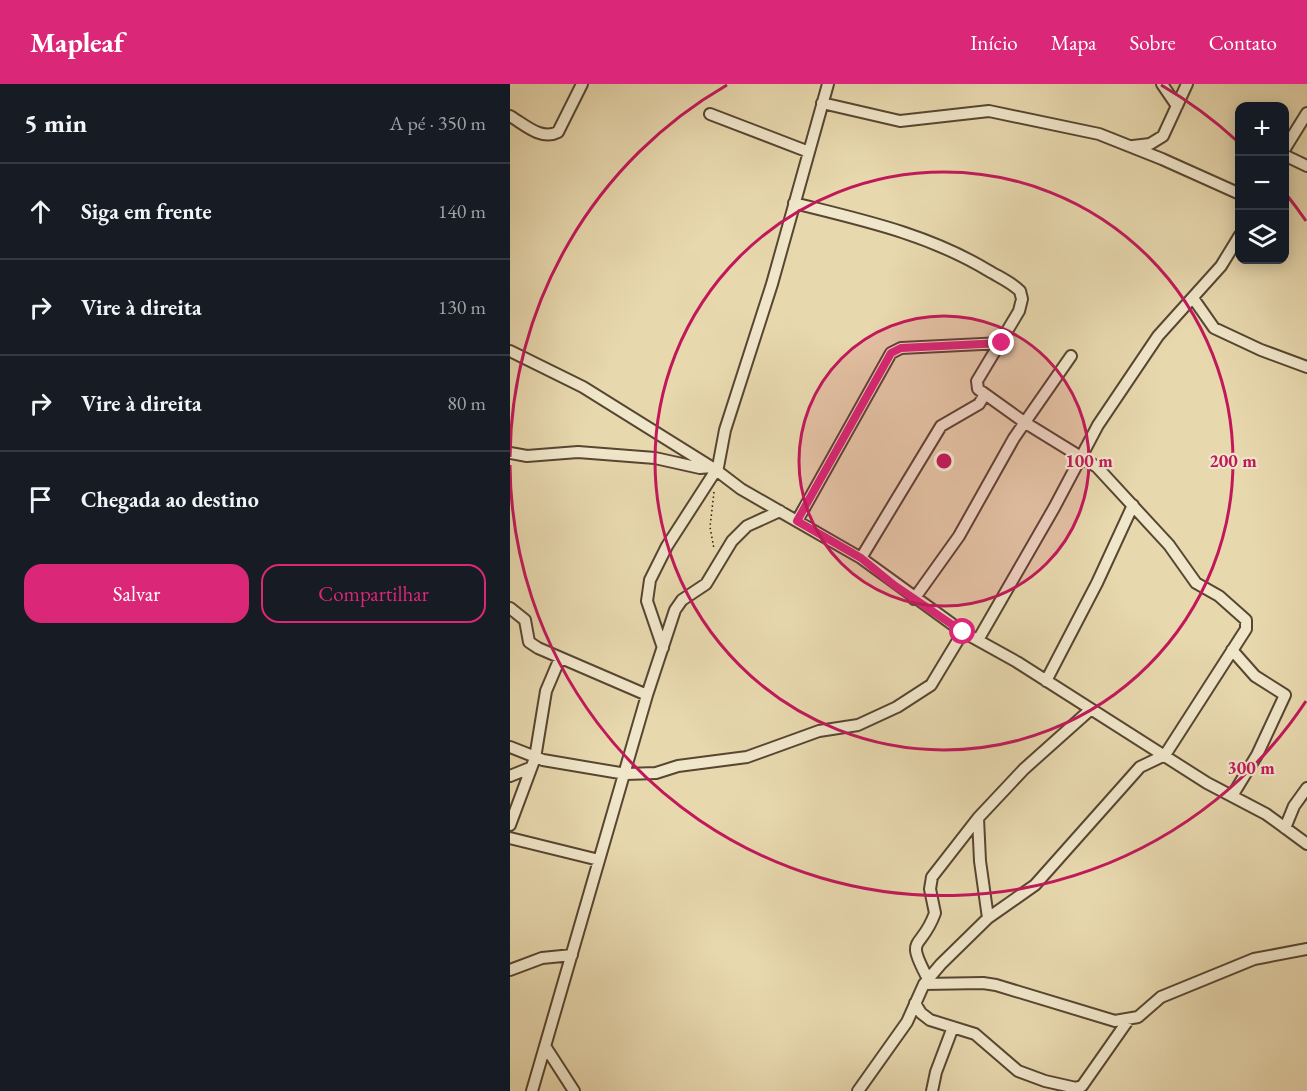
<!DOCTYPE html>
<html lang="pt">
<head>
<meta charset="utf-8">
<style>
	:root { --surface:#171b24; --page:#242831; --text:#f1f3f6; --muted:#9ea1a6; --line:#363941; --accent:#db2777 }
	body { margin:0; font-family:"EB Garamond",serif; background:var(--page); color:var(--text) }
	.controls { position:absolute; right:18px; top:18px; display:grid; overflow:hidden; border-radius:12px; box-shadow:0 3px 15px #0003 }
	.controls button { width:54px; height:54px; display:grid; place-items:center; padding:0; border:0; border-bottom:2px solid var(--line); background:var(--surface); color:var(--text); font:30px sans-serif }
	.stop { position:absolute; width:18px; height:18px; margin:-14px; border:4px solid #db2777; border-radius:50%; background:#fff }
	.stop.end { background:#db2777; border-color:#fff; box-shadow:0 2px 6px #0008 }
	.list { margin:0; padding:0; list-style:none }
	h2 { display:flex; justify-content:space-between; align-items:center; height:78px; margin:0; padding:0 24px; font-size:26px }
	h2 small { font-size:20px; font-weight:400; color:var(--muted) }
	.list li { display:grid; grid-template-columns:39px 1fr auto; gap:18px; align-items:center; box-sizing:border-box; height:96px; padding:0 24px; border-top:2px solid var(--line) }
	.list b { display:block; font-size:22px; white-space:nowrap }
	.list em { font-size:20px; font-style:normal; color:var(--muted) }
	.actions { display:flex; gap:12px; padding:18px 24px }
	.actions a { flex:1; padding:14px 0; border:2px solid var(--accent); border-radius:18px; text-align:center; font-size:21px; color:var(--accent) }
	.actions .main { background:var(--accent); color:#fff }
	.icon { flex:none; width:33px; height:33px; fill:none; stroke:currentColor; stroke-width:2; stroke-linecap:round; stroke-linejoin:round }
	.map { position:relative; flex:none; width:797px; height:1007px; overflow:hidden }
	header { display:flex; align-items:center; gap:36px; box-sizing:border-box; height:84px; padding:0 30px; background:var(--accent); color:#fff }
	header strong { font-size:28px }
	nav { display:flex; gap:33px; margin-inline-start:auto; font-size:21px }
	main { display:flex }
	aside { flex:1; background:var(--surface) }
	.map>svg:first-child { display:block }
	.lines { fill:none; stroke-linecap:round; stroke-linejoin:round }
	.minor-casing { stroke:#574632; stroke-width:14 }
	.path { stroke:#271509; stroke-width:1.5; stroke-dasharray:1.5 3; stroke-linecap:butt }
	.minor { stroke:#f0e6ca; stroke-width:10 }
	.route { stroke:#db2777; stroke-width:8 }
	.ring { fill:none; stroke:#c2185b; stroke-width:3 }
	.centre { fill:#c2185b; stroke:#f0e6ca; stroke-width:3 }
	.ring-label { font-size:18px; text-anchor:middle; font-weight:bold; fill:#c2185b; stroke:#f0e6ca; stroke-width:4.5; stroke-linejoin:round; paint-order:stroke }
</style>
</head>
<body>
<header>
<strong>Mapleaf</strong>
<nav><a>Início</a><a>Mapa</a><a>Sobre</a><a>Contato</a></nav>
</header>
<main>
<aside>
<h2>5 min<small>A pé · 350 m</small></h2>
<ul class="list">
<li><svg class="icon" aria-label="ahead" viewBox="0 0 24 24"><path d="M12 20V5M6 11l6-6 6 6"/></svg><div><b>Siga em frente</b></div><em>140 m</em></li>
<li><svg class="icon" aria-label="right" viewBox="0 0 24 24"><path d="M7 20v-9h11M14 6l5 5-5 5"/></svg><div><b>Vire à direita</b></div><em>130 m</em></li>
<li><svg class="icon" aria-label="right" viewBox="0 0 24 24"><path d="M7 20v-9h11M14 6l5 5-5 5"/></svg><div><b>Vire à direita</b></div><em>80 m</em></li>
<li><svg class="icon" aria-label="arrive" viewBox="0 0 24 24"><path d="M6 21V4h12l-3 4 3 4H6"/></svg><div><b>Chegada ao destino</b></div></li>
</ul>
<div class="actions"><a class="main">Salvar</a><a>Compartilhar</a></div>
</aside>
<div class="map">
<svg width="797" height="1007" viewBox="0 0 797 1007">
	<rect width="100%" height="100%" fill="#e8d8ae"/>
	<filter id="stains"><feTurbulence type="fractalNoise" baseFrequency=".00333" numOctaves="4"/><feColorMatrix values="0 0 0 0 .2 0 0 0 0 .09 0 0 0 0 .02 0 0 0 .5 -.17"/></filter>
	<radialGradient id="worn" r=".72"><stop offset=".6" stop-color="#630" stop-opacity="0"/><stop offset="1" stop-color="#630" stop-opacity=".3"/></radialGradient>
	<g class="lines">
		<defs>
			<path id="minor" d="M652,0l15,22
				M312,19l78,18 89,-10 110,23 63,25 78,35
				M200,30l99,38
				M0,32c14,8 31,25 48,16l24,-48
				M623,62l17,-2 13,-8 24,-52
				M774,66l23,-37
				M774,71l23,11
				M284,119c68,17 134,31 195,68 10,6 22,11 31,20l2,8 -3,12 -42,70 1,8 46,33 73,45 72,78 27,38 23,13 27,24v9l-81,126 -25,12 -105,118 -47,33 -47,46 -17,20 -17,38 -49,69
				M683,214l21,30 47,22 46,17
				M0,267l73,36 133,83 25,19 120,69 102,74 54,30 190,121 59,31 41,30
				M0,369l17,3 51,-4 77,6 45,10 11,-1
				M287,437l94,-168 10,-5 101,-5
				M351,474l80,-132 38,-22 6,-10
				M404,515l45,-63 55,-98 57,-82
				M0,524l15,12 4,22 9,6 109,47
				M468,556l76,-132 44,-83 60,-89 63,-70 19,-31
				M153,564l-16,-47 3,-21 17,-34 51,-79 7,-37 47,-146 56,-200
				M536,597l51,-98 36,-78
				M0,663l33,13 83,14 30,-1 22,-7 69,-9 72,-26 39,-6 39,-18 34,-22 32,-53
				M0,692l20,-8
				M722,712l25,-41 28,-60 -30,-19 -23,-26
				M468,734l2,43 8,57
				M0,741l25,-67 11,-67 14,-33
				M775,744l9,-22 13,-18
				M0,754l89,22
				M0,886l32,-12 30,-3
				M418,895c-24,-45 -7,-27 7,-66l-5,-24 2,-12 46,-59 46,-49 66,-59
				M414,900l59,-1 13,2 119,36 23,-4 23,-20 93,-38 53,-10
				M405,919l6,10 9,7 45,14 43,37 27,10 31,7 6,-2 47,-67
				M35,962l29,45
				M22,1007l115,-396 28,-85 7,-10 24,-16 26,-43 15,-15 33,-15
				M422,1007l4,-19 17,-45"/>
		</defs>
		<use href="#minor" class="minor-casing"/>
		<path class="path" d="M204,408l-4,35 4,22"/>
		<use href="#minor" class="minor"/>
	</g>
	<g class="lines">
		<path class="route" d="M453,548l-69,-47 -33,-27 -64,-37 94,-168 10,-5 101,-5"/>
	</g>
	<circle cx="434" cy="377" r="145" fill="#c2185b" fill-opacity=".12"/>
	<g class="ring">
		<circle cx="434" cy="377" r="145"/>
		<circle cx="434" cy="377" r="289"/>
		<path d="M796 617A434 434 0 0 1 0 381M0 373A434 434 0 0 1 217 1M651 1A434 434 0 0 1 727 57M776 110A434 434 0 0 1 796 137"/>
	</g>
	<circle cx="434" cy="377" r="9" class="centre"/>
	<g class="ring-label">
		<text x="579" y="383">100 m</text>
		<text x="723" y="383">200 m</text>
		<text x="741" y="690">300 m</text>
	</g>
	<rect width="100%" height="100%" filter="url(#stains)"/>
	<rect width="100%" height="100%" fill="url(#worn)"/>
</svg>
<div class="controls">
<button>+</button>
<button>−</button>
<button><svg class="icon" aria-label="layers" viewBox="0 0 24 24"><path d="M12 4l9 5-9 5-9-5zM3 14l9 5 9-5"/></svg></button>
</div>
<div class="stop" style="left:453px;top:548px"></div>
<div class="stop end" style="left:492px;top:259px"></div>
</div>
</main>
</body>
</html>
